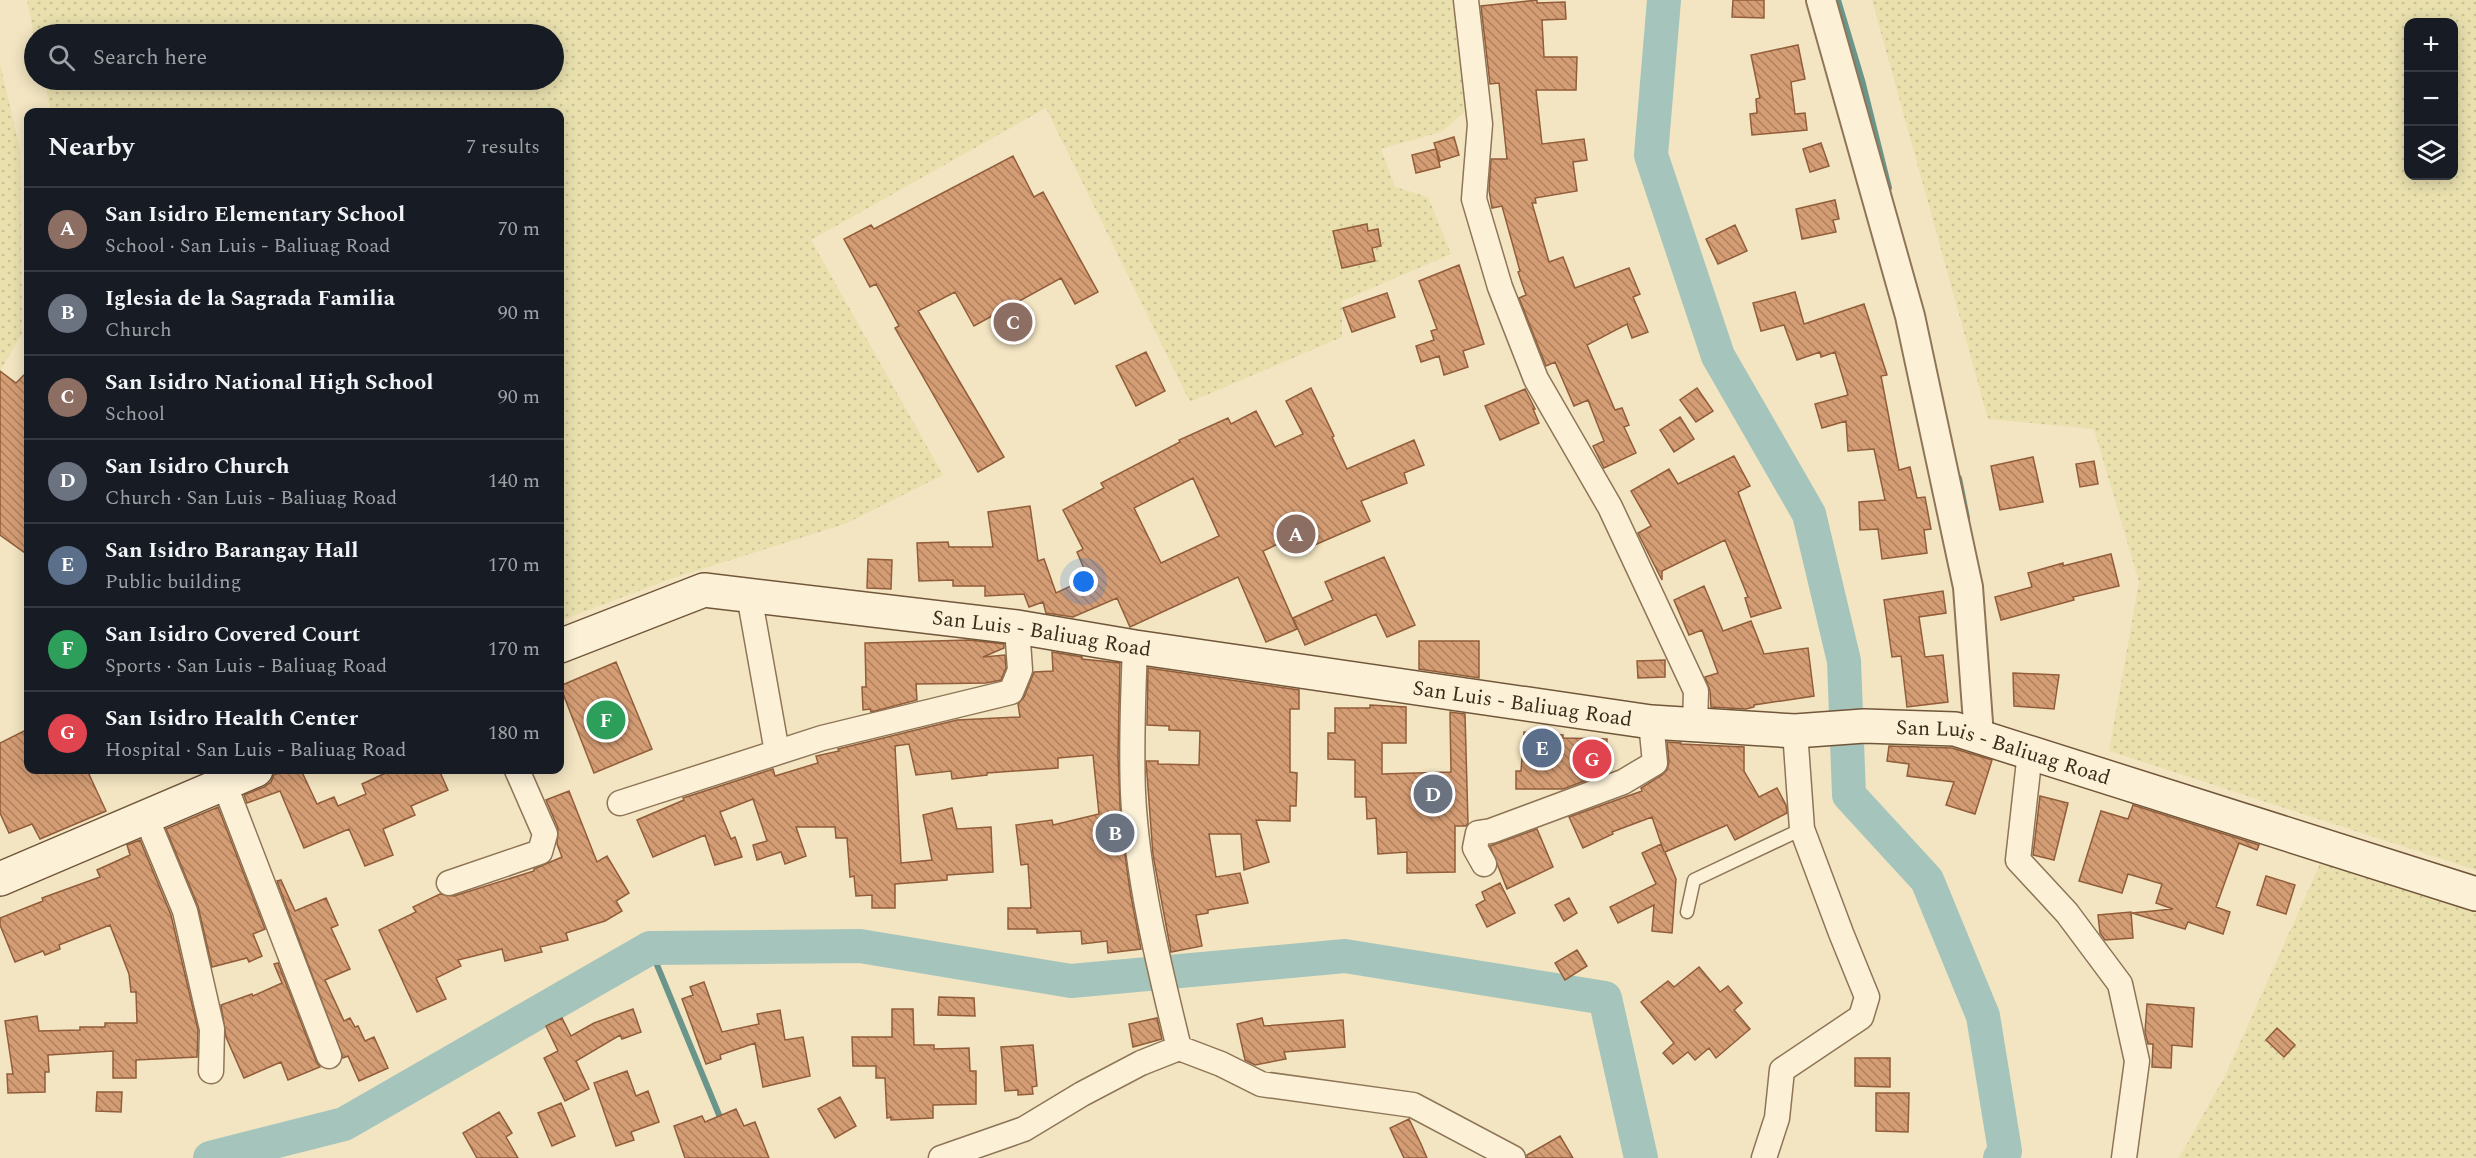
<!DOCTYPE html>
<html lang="en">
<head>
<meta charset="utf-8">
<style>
	:root { --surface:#171b24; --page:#242831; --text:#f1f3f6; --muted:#9ea1a6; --line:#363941; --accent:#db2777 }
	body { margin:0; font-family:Spectral,serif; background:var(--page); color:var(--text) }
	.controls { position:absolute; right:18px; top:18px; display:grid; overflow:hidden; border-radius:12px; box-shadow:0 3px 15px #0003 }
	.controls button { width:54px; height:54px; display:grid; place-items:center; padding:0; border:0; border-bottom:2px solid var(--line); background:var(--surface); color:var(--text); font:30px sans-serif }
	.you { position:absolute; left:1084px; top:582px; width:21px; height:21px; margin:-15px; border:4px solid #fff; border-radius:50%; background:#1a73e8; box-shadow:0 0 0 9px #1a73e833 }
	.badge { display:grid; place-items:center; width:39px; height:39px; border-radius:50%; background:var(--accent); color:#fff; font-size:20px; font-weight:700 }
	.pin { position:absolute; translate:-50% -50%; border:3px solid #fff; box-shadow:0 2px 6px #0006 }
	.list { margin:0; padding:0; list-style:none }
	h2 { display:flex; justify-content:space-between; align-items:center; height:78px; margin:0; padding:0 24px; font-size:26px }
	h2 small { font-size:20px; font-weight:400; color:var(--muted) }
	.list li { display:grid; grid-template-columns:39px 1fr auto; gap:18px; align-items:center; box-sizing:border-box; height:84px; padding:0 24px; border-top:2px solid var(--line) }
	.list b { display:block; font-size:22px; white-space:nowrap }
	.list p { margin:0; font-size:20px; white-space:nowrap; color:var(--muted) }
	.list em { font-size:20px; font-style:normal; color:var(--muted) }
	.icon { flex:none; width:33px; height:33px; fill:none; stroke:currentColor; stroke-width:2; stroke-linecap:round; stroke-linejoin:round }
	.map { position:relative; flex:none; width:2476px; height:1158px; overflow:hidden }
	.search { position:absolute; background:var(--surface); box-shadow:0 3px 15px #0003; left:24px; top:24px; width:540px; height:66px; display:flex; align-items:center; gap:15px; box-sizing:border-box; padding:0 21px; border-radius:33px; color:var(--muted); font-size:22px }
	.panel { position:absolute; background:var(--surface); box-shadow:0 3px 15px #0003; left:24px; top:108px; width:540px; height:666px; border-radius:12px }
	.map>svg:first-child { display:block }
	.farmland { fill:url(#farmland-dots); fill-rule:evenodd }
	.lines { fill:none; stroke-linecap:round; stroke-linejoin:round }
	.stream { stroke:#6a958a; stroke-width:6 }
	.river { stroke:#a5c5bc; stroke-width:34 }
	.building { fill:url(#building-back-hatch); stroke:#915d3a; stroke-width:1.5; fill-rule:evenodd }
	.service-casing { stroke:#8f7557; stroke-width:15 }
	.minor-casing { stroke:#8f7557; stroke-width:27 }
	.tertiary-casing { stroke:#8f7557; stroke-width:32 }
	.secondary-casing { stroke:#71563a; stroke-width:36 }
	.service { stroke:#fcf1d7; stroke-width:12 }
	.minor { stroke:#fcf1d7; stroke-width:24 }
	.tertiary { stroke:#fcf1d7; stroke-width:28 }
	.secondary { stroke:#fcf1d7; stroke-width:33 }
	.labels { text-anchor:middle; stroke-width:5; stroke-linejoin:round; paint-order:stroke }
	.street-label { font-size:21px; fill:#3d2d1d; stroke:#f9eed3 }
</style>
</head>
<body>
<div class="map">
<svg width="2476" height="1158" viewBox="0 0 2476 1158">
	<defs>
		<pattern id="farmland-dots" width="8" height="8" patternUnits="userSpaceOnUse" patternTransform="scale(1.5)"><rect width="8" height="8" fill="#e9e0ae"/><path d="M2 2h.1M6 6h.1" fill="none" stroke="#c9c095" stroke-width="1.8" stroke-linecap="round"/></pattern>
		<pattern id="building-back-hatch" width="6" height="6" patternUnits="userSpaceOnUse" patternTransform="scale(1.5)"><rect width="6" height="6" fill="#d59d74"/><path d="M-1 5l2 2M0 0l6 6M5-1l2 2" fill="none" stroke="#ae805f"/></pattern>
	</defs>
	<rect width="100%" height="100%" fill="#f3e5c2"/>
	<path class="farmland" d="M27,0h1431l11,56 -4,56 -24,20 -60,17 14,38 33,10 23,57 -109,47v36l-152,65 -144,-294 -235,132 132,235 -98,49 -175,55 -110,42v-509h-509l-7,-32h510v-46l-520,2z
		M1872,0h604v870l-367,-119 30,-169 -45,-153 -106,-10zM2454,22v154h-46v-154z
		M0,64l20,85 2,184 -22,38z
		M2325,853l151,57v248h-297l47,-84z"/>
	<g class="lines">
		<path class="stream" d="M1838,0l24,80 27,108
			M1959,478l8,40
			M650,948l72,174"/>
		<path class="river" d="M1664,0l-13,155 67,201 91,158 35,147 5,134 78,85 56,136 22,135 -5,7
			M210,1158l134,-34 306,-176 210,-2 211,35 274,-25 260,42 36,160"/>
	</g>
	<path class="building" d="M1537,0v3l28,-1 1,17 -24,1 2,37h33l-1,33h-40l6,54 42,-5 3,21 -14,2 4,29 -42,7 1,5h-4l17,59 14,-5 12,31 54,-20 11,26 -7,3 15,35 -16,6 -5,-14 -40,21 28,65 7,-2 7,17 -5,2 12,26 -32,15 -11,-22 11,-5 -16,-41 -14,6 -19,-44 -9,4 -27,-68 7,-3 -8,-23 2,-1 -18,-65 -10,2 -3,-18 2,-31h16l-8,-76 -9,1 -9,-78z
		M1733,0h31v18l-32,-1z
		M1798,45l7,34 -14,3 4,32 10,-1 2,17 -55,5 -2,-21 7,-1 -1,-14 4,-1 -9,-43z
		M1454,137l5,18 -19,6 -6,-18z
		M1821,143l8,23 -19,6 -7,-23z
		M1436,149l4,18 -24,6 -4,-18z
		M1013,156l21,41 9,-5 55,100 -23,12 -14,-26 -87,48 -19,-34 -37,19 86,146 -26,15 -83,-144 4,-2 -23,-42 -6,3 -26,-48 27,-14 3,4z
		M1835,200l4,19 -6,1 3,12 -34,7 -6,-30z
		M1367,224l1,7 10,-2 3,17 -9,2 3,13 -33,7 -9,-37z
		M1735,225l12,26 -29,13 -12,-25z
		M1459,265l25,79 -21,7 5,16 -24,8 -5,-19 -18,6 -5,-16 18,-6 -3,-9 6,-2 -18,-48z
		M1795,292l9,32 60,-20 23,71 -6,1 18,94 11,-3 7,31 8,-1 6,32 -7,1 3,23 -45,6 -4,-30 -18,1 -1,-28 26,-2 -11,-51 -26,2 -2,-30 -24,7 -7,-24 33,-9 -13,-43 -14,5 -1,-5 -23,8 -13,-35 -23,6 -8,-28z
		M1387,293l8,24 -43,15 -9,-24z
		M1146,352l19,39 -29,15 -20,-40z
		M0,371l16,12 12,-12v184l-28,-20z
		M1311,388l23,48 -2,1 15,32 67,-29 10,25 -20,8 3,10 -46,18 9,20 -60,26 -6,-15 -41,19 34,78 -31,13 -28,-65 -108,50 -13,-29 -44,19 -27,-4 -3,-11 -14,5 -5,-13 -39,2v-10h-32v-6l-34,1 -2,-38 31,-1 1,5h44l-5,-35 42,-6 8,55 6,-2 12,34 32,-15 -11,-26 6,-3 -20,-39 41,-22 -3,-5 79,-41 -1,-2 49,-22 3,6 25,-13 19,36 28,-13 -17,-33zM1193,478l26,58 -58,27 -27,-55z
		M1697,388l16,23 -17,11 -16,-22z
		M1525,389l10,20h-2l6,14 -39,17 -15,-34z
		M1680,417l14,22 -20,13 -14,-22z
		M1734,456l16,30 -12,6 43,116 -30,9 -6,-19 3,-1 -23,-57 -63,31v9l-24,-47 13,-7 -20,-35 38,-22 9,15z
		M2033,457l10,45 -43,8 -9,-44z
		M2094,461l4,23 -18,3 -4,-23z
		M2111,554l8,32 -46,11 1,3 -73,20 -6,-23 37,-10 -4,-14 35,-10v3z
		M1384,557l31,68 -28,12 -11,-23 -71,31 -12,-27 40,-18 -8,-18z
		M868,559l24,1 -1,29 -24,-1z
		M1704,586l19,45 28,-10 13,33 44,-6 6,48 -60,9v2l-8,2 -35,-2 -1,-16 -5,-14 13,-4 -16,-43 -13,5 -15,-35z
		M1943,591l3,22 -27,4 6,40 18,-2 5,47 -41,5 -6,-51 -9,1 -8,-57z
		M969,640l35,4v4l-21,9 22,-2 1,13 -5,12 -15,3 -70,1 1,16 -46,12 -1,-3 -7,1 -1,-23h4l-1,-44z
		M1419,641h60v37l-60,-9z
		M1052,652l30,5v2l38,4 -2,93 3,70 9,65 11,58 -33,4 -1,-12 -25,3 -1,-13 -44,2v-4h-29v-21h23l-3,-44 -7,1 -5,-40 36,-5 1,5 46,-11 -6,-59 -35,3v10l-71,5v2l-35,4 -1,-8 -35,4 -7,-31 -14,2 6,117 31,-3 -9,-45 29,-7 5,21 34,-2 2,45 -46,3v5l-52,4v24h-23v-13l-16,1 -2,-20 -4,1 -3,-39h-11l-1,-11h-39l10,29 -21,8 -4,-12 -24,8 -4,-15 14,-4 -14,-42 -33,13 11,27 4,-2 7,20 -27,8 -10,-30 -52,22 -16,-37 47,-20 -1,-2 90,-29 2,7 43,-13 -2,-7 23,-5 -1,-2 119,-29 63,-3 -2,-13 6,-7 10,-25 19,-1z
		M1665,660v17l-27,1 -1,-17z
		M616,662l36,87 -58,24 -34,-87z
		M1148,668l151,22v19h-9v63l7,1 -1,33h-6v15l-34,-1 13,42 -25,8 -3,-36h-32l7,43 24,-4 8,30 -40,7v3l-12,2 6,31 -31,6 -18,-97 -7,-94h12v3l41,1 1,-34 -31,-1v-4l-22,-1z
		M2013,673l46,2 -5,34 -40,-3z
		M1370,705l36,2v36h-24v31l69,-2 -1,-60 15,2 3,109 -2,3h-11v46l-48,1v-21l-29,2 -2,-36 -9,1 -1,-22h-11v-37l-27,-1v-26h7v-25h35z
		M28,729v41h59l19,41 -66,28 -8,-15 -23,9 -9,-20v-70z
		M1524,732l39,3v3l44,1 -1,34 -43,16h-47v-18h5z
		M1667,742l14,1v1l63,3v24l15,26 18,-9 9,17 1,8 -52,27 -8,-15 -62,27 11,27 -4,54 -20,-2 2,-26 -36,18 -8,-16 46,-23 -14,-31 19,-9 3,8 -12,-35 -40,15 1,2 -30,14 -14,-31 73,-26 -1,-3 21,-13 5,-5 2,-8z
		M1889,746l63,2 40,12 -17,54 -29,-9 8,-23 -47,-6 2,-12 -22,-3z
		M286,770h15l16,34 17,-7 4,9 28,-12 -4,-10 30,-14h47l9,20 -37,16 4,9 -32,14 10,26 -28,11 -16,-37 -45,19 -24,-57 -33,12 -3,-8 20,-8 7,-5 3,-7z
		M569,791l28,71 10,-6 22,37 -13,8 6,10 -17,10 -39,12 2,7 -28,7 2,5 -37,9 -3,-12 -44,11 3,6 -25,12 10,21 -29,13 -38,-82 37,-18 -3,-5 27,-13 14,2 80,-25v-2l28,-12 -5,-13 1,-16 -12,-28z
		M2040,796l28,7 -14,57 -21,-5z
		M2133,805l126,40 -2,5 -18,-7 -23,64 14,5 -7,22 -35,-12 -3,7 -53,-16 41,-4 -17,-6 6,-19 -34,-10 -6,19 -43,-12 22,-70 27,8z
		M218,807l47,122 -12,5 9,22 -13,6 -2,-4 -35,9 -14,-61 -32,-77z
		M1537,829l16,38 -46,22 -17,-43z
		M140,840l31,75 27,115 -1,27 -61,3v18h-23v-27l-65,4 1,17h-4v20l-37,1 -1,-19h6l-8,-53 32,-5 2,15 41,-1v-3h25v-4h32l-1,-31h-5l-2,-18 -19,-49 -51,20 1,4 -15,6 -2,-4 -28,11 -15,-37v-7l43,-17 -1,-3 58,-21 -3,-7 33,-15 -3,-10z
		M2266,876l29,9 -9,29 -29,-9z
		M281,880l14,31 31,-13 12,27 -7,3 19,41 -25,11 19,41 6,-3 5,9 3,-1 7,15 9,-4 14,31 -29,13 -11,-25 -5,2 -66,-177z
		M1500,883l15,30 -28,14 -11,-22 9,-5 -3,-8z
		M1569,898l8,15 -13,8 -9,-16z
		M2131,912l2,26 -28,2 -5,-7 -2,-18z
		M1577,950l10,16 -22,14 -10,-17z
		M278,963l38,98 4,6 -32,13 -7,-18 -37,16 -18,-41 -5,-32 31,-11 1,2 29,-13 -8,-19z
		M1699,967l21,25 8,-6 14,17 -8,7 16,19 -34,29 -7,-10 -14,12 -7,-8 -15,12 -10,-11 11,-10 -33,-41 27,-21 6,6z
		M704,982l18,50 37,-8 -2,-10 23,-4 5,30 18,-3 7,39 -47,11 -8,-44 -35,12 1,4 -15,5 -24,-65 11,-4 -3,-8z
		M939,997l35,1 1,18 -37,-1z
		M2147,1004l47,4 -2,39 -20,-2 -1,23 -19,-1 1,-23h-5l-3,-12z
		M633,1009l8,23 -19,7 -2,-4 -44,26 13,28 -24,12 -21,-43 14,-7 -12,-25 16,-8 9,18 23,-13z
		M892,1009h21l1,36h20v4l35,-1 1,23h6v33l-43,1v13l-42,2v-3l-4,1 -2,-40h-9v-12h-23l-1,-29h40z
		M1157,1018l5,21 -29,8 -4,-23z
		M1262,1018l2,8 79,-6 2,27 -61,5 2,7 -31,6 -10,-5 -8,-36z
		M2277,1028l18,17 -11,12 -18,-17z
		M1033,1045l4,41 -5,1 1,7 -15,1v-5l-13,1 -4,-44z
		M1855,1058h35v29l-35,-1z
		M627,1071l9,25 12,-5 11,31 -28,10 3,8 -18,6 -22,-63z
		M97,1092h25l-1,20 -25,-1z
		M1876,1093h33l-1,39 -32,-1z
		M840,1097l16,29 -21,12 -17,-29z
		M561,1103l14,33 -23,10 -14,-33z
		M736,1109l8,17 11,-4 14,36h-84l-11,-32 28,-10 3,6z
		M499,1112l13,21 -6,4 12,21h-41l-14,-25z
		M1409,1119l12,25 6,14h-23l-14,-30z
		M1560,1136l13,22h-46v-3z"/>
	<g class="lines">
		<defs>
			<path id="service" d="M1687,912l7,-32 108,-51"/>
			<path id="minor" d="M1466,0l14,124 -6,75 26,88 36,92 74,128 86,184 -1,35
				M749,595l28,157
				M1135,647c-2,48 -4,97 -2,146 4,84 26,173 46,255
				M2030,752l-12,108 49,53 53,71 17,77 -13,97
				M224,783l105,273
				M620,803l202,-65 189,-46 9,-22 -3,-43
				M146,817l39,94 27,118 -1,42
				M1484,864l-9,-16 3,-15 13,-2 132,-49 32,-19 -4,-41
				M449,883l91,-31 5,-18 -28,-64
				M941,1158l83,-29 58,-35 59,-31 38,-15 42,16 40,20 152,21 100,53
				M1764,1158l13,-40 5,-48 79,-53 6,-20 -26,-64 -39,-104 -7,-98"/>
			<path id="tertiary" d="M1821,0l89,316 58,271 11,149"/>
			<g id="secondary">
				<path id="s1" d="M560,646l144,-56 313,37 118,20 516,75 144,9 69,-5 91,3 521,165"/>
				<path d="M0,879l256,-109"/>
			</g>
		</defs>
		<use href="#service" class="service-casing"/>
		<use href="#minor" class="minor-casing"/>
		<use href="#tertiary" class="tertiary-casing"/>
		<use href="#secondary" class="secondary-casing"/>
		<use href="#service" class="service"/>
		<use href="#minor" class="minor"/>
		<use href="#tertiary" class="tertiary"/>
		<use href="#secondary" class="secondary"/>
	</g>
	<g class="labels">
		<g class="street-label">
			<text dy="7" stroke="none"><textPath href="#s1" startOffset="495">San Luis - Baliuag Road</textPath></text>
			<text dy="7" stroke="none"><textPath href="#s1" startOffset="981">San Luis - Baliuag Road</textPath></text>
			<text dy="7" stroke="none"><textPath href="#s1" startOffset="1467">San Luis - Baliuag Road</textPath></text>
		</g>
	</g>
</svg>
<div class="controls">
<button>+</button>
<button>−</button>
<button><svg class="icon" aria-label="layers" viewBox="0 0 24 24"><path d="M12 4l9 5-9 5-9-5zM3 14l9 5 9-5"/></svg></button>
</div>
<div class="you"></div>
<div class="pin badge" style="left:1296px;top:534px;background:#8d6e63">A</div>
<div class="pin badge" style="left:1115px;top:833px;background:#6b7280">B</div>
<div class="pin badge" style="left:1013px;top:322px;background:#8d6e63">C</div>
<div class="pin badge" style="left:1433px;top:794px;background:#6b7280">D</div>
<div class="pin badge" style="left:1542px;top:748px;background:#5c6f8a">E</div>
<div class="pin badge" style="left:606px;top:720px;background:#2e9e5b">F</div>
<div class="pin badge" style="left:1592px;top:759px;background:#e0444e">G</div>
<div class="search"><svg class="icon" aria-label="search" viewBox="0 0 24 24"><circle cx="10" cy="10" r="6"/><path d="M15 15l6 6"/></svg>Search here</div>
<section class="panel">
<h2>Nearby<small>7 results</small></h2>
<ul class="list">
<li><span class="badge" style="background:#8d6e63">A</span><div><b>San Isidro Elementary School</b><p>School · San Luis - Baliuag Road</p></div><em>70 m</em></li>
<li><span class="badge" style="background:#6b7280">B</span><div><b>Iglesia de la Sagrada Familia</b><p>Church</p></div><em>90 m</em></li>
<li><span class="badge" style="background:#8d6e63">C</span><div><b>San Isidro National High School</b><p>School</p></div><em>90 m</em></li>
<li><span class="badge" style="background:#6b7280">D</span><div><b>San Isidro Church</b><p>Church · San Luis - Baliuag Road</p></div><em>140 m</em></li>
<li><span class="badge" style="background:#5c6f8a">E</span><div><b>San Isidro Barangay Hall</b><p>Public building</p></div><em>170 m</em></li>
<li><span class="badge" style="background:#2e9e5b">F</span><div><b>San Isidro Covered Court</b><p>Sports · San Luis - Baliuag Road</p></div><em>170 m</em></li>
<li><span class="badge" style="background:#e0444e">G</span><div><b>San Isidro Health Center</b><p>Hospital · San Luis - Baliuag Road</p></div><em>180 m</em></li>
</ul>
</section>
</div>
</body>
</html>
